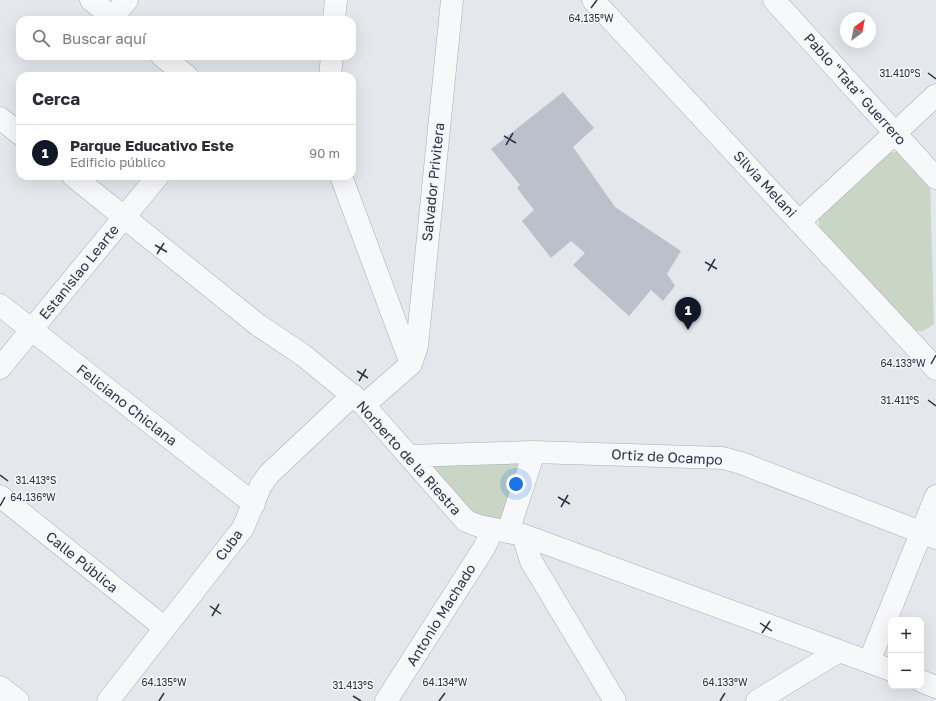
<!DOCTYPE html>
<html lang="es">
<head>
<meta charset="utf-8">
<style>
	:root { --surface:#fff; --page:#f7f7f7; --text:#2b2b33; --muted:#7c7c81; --line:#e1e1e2; --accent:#111827 }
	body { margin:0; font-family:"Golos Text",sans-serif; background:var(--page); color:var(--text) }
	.controls { position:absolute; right:12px; bottom:12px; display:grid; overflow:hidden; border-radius:8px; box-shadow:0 4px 16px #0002 }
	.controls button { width:36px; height:36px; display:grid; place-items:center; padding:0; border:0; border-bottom:1px solid var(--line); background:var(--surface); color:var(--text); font:20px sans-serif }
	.compass { position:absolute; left:840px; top:12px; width:36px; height:36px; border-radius:50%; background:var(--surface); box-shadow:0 4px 16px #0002; rotate:32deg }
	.you { position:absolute; left:516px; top:484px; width:14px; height:14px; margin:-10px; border:3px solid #fff; border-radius:50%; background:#1a73e8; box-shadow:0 0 0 6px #1a73e833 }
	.badge { display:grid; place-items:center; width:26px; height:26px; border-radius:50%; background:var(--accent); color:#fff; font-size:13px; font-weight:700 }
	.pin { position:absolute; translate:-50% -33px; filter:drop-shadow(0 1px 2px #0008) }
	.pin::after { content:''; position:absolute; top:21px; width:14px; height:12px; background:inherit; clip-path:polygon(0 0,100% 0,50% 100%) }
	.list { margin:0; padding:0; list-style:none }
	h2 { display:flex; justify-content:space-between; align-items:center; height:52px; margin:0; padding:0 16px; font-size:17px }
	h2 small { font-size:13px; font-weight:400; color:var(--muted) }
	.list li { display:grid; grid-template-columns:26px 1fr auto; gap:12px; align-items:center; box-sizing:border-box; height:56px; padding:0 16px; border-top:1px solid var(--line) }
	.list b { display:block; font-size:15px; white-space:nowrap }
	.list p { margin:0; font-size:13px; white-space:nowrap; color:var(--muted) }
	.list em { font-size:13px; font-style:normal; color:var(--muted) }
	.icon { flex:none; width:22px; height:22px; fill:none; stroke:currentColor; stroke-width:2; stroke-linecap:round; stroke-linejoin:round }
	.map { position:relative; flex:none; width:936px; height:701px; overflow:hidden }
	.search { position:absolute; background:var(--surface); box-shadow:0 4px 16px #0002; left:16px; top:16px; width:340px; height:44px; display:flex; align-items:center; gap:10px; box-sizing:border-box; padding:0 14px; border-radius:12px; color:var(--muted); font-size:15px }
	.panel { position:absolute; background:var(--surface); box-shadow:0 4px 16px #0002; left:16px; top:72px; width:340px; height:108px; border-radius:12px }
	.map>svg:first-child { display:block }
	.green { fill:#c9d6c5 }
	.building { fill:#bbc0ca }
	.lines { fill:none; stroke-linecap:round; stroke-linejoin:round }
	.minor-casing { stroke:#a9aeb7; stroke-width:23 }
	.minor { stroke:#f7f8fa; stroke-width:22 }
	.ticks { fill:none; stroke:#2b3445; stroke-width:1.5 }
	.labels { text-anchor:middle; stroke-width:3; stroke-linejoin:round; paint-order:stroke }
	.street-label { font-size:14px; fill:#2b3445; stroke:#f4f6f9 }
	.ticks-label { font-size:10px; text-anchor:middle; fill:#2b3445; stroke:#f4f6f9; stroke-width:3; stroke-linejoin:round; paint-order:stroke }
</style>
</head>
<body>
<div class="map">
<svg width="936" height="701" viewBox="0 0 936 701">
	<rect width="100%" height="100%" fill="#e4e7ec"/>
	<path class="green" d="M901,151l29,30 4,143 -11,7h-10l-94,-103v-11l70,-64z
		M527,456l-25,66 -32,-8 -52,-55z"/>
	<path class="building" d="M563,92l31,36 -21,19 42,60 66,44 -14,23 8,12 -12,15 -12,-11 -22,26 -56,-51 12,-12 -14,-12 -20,17 -29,-37 12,-11 -17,-22 3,-3 -29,-36z"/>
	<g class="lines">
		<defs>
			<path id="minor" d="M91,0l25,20
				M593,0l343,369
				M774,0l162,178
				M113,17l14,-17
				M334,20l2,-20
				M162,56l25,20
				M330,76l2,-20
				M0,118l20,16
				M73,176l185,149 45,30 61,50 102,116 13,5 44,9 368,135
				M341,176l70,188
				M799,222l137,-127
				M0,305l254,199
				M411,364l6,-18 35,-346
				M0,368l158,-192
				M364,405l47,-41
				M409,456l125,-4 189,6 18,5 195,75
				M0,496l165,132
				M508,532l26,-80
				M523,535l8,26 84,140
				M869,662l67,-166
				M921,681l15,6
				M0,687l18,14
				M108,701l135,-173 18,-43 8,-11 84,-79
				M386,701l98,-153 9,-19
				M757,701l82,-50"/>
		</defs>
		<use href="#minor" class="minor-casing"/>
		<use href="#minor" class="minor"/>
	</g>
	<path class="ticks" d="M591,8l6,-8M928,73l8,6M504,136l12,7M506,145l7,-12M155,245l12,7M157,254l7,-11M705,262l12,7M708,271l7,-12M931,364l5,-9M357,371l11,7M359,381l7,-12M928,400l8,6M0,475l8,6M558,497l12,7M0,506l5,-9M561,507l7,-12M210,606l11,8M212,616l7,-12M760,623l12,8M762,633l8,-12M353,696l8,5M159,701l5,-8M439,701l6,-8M720,701l5,-8"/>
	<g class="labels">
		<g class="street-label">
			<text transform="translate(855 89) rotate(48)" y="5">Pablo "Tata" Guerrero</text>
			<text transform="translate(433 182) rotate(-84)" y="5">Salvador Privitera</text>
			<text transform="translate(765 184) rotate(47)" y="5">Silvia Melani</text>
			<text transform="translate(79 272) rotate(-51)" y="5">Estanislao Learte</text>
			<text transform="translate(127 405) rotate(38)" y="5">Feliciano Chiclana</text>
			<text transform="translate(667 457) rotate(3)" y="5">Ortiz de Ocampo</text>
			<text transform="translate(409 458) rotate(48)" y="5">Norberto de la Riestra</text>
			<text transform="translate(229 545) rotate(-53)" y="5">Cuba</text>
			<text transform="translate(82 562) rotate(39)" y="5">Calle Pública</text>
			<text transform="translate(441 615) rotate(-58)" y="5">Antonio Machado</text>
		</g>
	</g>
	<g class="ticks-label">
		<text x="591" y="22">64.135°W</text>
		<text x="900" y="77">31.410°S</text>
		<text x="903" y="367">64.133°W</text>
		<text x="900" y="404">31.411°S</text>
		<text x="36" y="484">31.413°S</text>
		<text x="33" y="501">64.136°W</text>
		<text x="164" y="686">64.135°W</text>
		<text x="445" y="686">64.134°W</text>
		<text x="725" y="686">64.133°W</text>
		<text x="353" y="689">31.413°S</text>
	</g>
</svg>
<div class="controls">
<button>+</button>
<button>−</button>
</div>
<svg class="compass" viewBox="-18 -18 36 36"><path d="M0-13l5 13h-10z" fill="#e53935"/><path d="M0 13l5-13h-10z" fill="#7c7c81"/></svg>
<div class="you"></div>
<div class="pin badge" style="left:688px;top:330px">1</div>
<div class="search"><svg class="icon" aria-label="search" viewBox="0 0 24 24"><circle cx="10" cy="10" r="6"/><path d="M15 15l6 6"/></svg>Buscar aquí</div>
<section class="panel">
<h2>Cerca<small></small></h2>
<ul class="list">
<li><span class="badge">1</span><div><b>Parque Educativo Este</b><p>Edificio público</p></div><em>90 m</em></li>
</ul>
</section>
</div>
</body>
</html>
